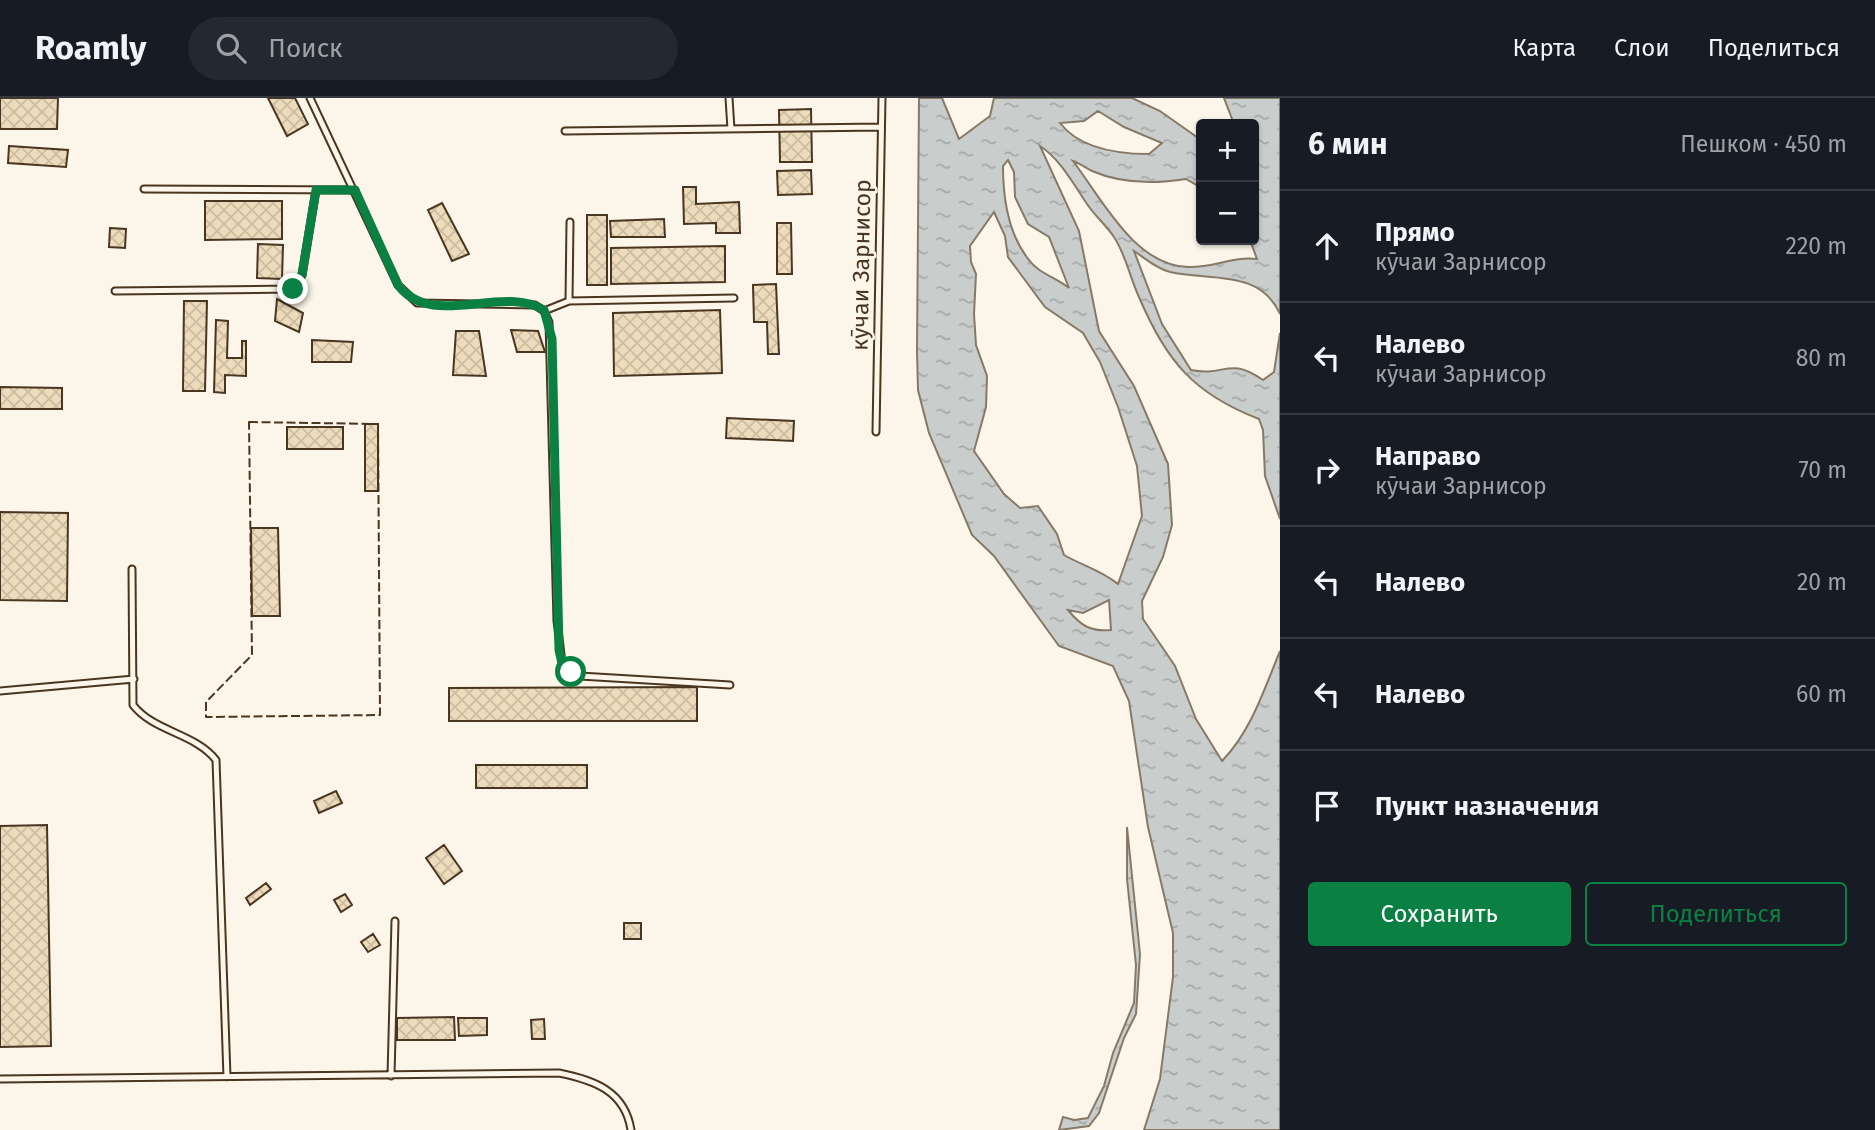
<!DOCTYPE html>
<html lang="ru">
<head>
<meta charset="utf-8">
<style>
	:root { --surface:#171b24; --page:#242831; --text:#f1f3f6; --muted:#9ea1a6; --line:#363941; --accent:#0b8043 }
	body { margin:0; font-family:"Fira Sans",sans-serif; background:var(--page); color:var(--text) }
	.controls { position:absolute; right:21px; top:21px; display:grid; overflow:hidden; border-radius:7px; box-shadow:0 2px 5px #0004 }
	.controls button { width:63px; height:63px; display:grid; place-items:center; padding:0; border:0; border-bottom:2px solid var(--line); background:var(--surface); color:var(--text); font:35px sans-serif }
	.stop { position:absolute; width:21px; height:21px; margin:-16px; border:5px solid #0b8043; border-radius:50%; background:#fff }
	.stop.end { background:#0b8043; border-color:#fff; box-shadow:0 2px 7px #0008 }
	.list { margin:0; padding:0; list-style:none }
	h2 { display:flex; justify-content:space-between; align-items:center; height:91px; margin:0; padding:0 28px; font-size:30px }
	h2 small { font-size:23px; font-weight:400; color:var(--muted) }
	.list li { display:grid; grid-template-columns:46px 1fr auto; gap:21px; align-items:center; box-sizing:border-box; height:112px; padding:0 28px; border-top:2px solid var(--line) }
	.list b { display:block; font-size:26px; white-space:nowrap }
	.list p { margin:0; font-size:23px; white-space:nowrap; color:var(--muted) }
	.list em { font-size:23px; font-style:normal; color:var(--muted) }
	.actions { display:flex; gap:14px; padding:21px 28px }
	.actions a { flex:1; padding:16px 0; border:2px solid var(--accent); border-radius:7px; text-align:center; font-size:24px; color:var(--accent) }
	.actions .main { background:var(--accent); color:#fff }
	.icon { flex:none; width:38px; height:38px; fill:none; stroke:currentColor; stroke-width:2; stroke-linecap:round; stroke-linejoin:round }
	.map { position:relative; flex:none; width:1280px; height:1032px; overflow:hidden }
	header { display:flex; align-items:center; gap:42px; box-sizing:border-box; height:98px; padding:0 35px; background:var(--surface); border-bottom:2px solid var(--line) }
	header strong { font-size:33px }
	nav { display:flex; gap:38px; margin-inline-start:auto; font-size:24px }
	.search { width:490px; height:63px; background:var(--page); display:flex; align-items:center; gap:18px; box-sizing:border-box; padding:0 24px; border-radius:38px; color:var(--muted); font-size:26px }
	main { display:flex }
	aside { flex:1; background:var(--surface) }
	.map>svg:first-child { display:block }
	.water { fill:url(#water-ripples); stroke:#887966; stroke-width:2; fill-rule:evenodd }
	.building { fill:url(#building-cross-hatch); stroke:#4a3520; stroke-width:2 }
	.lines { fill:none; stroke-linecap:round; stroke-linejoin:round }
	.service-casing { stroke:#4a3520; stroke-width:9 }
	.service { stroke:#fbf6e9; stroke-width:5 }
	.fence { stroke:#4a3520; stroke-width:2; stroke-dasharray:9 3.5; stroke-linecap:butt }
	.route { stroke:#0b8043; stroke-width:9 }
	.labels { text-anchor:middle; stroke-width:5; stroke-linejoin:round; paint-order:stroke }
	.street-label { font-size:23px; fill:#4a3520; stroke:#fbf6e9 }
</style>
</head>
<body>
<header>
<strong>Roamly</strong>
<div class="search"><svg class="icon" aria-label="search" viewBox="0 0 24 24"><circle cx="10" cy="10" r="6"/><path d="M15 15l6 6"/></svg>Поиск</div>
<nav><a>Карта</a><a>Слои</a><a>Поделиться</a></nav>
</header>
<main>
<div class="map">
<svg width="1280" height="1032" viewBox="0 0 1280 1032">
	<defs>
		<pattern id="water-ripples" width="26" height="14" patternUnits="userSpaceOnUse" patternTransform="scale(1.75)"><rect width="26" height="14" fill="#c9cecd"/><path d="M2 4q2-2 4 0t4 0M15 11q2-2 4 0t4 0" fill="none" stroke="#a5a8a6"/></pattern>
		<pattern id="building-cross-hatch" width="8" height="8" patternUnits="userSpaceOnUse" patternTransform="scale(1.75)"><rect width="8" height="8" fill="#ecdcbc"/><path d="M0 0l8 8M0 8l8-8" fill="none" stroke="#ccbda1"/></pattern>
	</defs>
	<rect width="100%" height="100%" fill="#fbf6e9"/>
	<path class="water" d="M919,0h23l17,41 31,-23 4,-18h138l28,13 41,29v53l-3,-7 -12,-7c-31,5 -64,5 -94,-8 -6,-3 -13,-8 -19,-10 29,38 62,105 115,106 25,1 45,-11 69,-8l-7,-19h4v-116h-20l-10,-26h56v216c-20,-45 -70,-33 -110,-42 -15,-4 -25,-14 -36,-21l28,73 29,46c35,7 37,-14 72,10l11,-8 6,-39v186l-15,-43 -2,-46 -4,-11c-65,-25 -93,-58 -120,-122 -9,-19 -13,-42 -25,-60 -8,-12 -19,-21 -27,-33 -14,-21 -27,-45 -47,-58l39,85 20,100 35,55 34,78 4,61 -9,32 -21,44 1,18 32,47 21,53 26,42c29,-30 42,-71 58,-110v479h-136l16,-51 13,-102v-44l-25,-106 -19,-126 -16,-35 -54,-20 -65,-90 -22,-21 -43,-102 -11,-43 -1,-39zM1098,13l26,16 38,16 -13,11c-31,0 -69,-5 -89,-31l24,-2zM1008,62l6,12 1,25 13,27 21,13 20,51c-12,-10 -31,-15 -40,-28 -21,-26 -26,-62 -26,-94zM994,114l11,24 3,21 37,50 38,26 17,29 18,45 19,59 5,50 -24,68c-17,-14 -35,-18 -54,-29l-7,-21 -19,-28 -18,2 -16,-14 -30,-43 12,-44 1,-31 -11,-31 -2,-31 2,-40 -5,-12 -1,-16zM1109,502l2,30c-20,2 -30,-4 -43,-20l15,3z
		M1127,729l13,127 -4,60 -12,24 -25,75 -10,13 -30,4 4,-13 11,3 14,-2 16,-32 9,-33 21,-50 2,-38 -9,-86z"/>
	<path class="building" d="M0,0h58l-1,31h-57z
		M268,0h27l13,26 -21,12z
		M811,11l1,53h-32l-1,-52z
		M9,48l59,4 -2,17 -58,-4z
		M811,72l1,24 -34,1 -1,-24z
		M683,89h13v17l43,-2 1,31h-24v-10l-32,1z
		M205,103h77v38l-77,1z
		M442,105l27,51 -17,7 -24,-51z
		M587,117h20v70h-20z
		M664,121l1,18h-54l-1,-16z
		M777,125h14l1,51h-15z
		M110,130l16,1 -1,19 -16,-1z
		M258,146l25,1 -1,34 -25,-1z
		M725,148v36l-114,2v-36z
		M776,186l3,70h-11l-1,-32h-13l-1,-37z
		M277,201l26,14 -4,19 -24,-11z
		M184,203h23l-2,90h-22z
		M720,212l2,63 -108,3 -1,-63z
		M216,222l12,1 -1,37h15v-17h4v35l-21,-1v18l-11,-1z
		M511,232l27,1 7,21h-28z
		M456,233h23l7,45 -33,-1z
		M312,242l41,2 -2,20h-39z
		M0,289l62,1v21h-62z
		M727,320l67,3 -1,20 -67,-3z
		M365,326h13v67h-13z
		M287,329h56v22h-56z
		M0,414l68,1 -1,88 -67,-1z
		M251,430h27l2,88h-28z
		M697,589v34h-248v-33z
		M476,667h111v23h-111z
		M336,693l6,12 -23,10 -5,-12z
		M47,727l4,221 -51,1v-221z
		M444,747l18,26 -18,13 -18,-26z
		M266,785l5,6 -21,16 -4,-7z
		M345,796l7,11 -11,7 -7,-12z
		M624,825h17v16h-17z
		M373,836l7,11 -12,7 -7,-10z
		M454,919l1,23h-58v-22z
		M458,920h29v17l-28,1z
		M544,921l1,20h-13l-1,-19z"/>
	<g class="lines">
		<defs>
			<path id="service" d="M310,0l88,187 19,18 118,2 9,6 5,11 8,299 5,42 18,13 150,9
				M729,0l2,31
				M565,33l316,-4
				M144,91l211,1
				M115,193l178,-2 9,-14 14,-85
				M569,203l1,-79
				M544,213l25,-10 165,-3
				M876,334l6,-334
				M132,471l1,136c21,27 62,28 83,55l11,317
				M0,593l134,-12
				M391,978l4,-155
				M0,981l559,-6c35,7 66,18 72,57"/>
		</defs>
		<use href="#service" class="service-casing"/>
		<use href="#service" class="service"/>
		<path class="fence" d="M249,324l129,2 2,291 -174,2v-15l46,-47z"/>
	</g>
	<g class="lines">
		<path class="route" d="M293,191l9,-14 14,-85h39l43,95c34,45 103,-1 146,25l8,29 7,311 3,13 9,9"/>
	</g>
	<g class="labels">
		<g class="street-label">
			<text transform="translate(861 167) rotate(-89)" y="8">кӯчаи Зарнисор</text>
		</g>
	</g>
</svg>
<div class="controls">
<button>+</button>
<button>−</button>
</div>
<div class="stop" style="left:571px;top:574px"></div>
<div class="stop end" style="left:293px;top:191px"></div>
</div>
<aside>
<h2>6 мин<small>Пешком · 450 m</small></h2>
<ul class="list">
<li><svg class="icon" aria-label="ahead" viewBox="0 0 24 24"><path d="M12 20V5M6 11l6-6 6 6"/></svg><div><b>Прямо</b><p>кӯчаи Зарнисор</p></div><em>220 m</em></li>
<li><svg class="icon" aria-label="left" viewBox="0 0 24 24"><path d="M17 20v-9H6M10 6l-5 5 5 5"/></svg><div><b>Налево</b><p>кӯчаи Зарнисор</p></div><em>80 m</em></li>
<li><svg class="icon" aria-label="right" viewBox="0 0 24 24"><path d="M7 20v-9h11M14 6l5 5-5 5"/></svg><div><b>Направо</b><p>кӯчаи Зарнисор</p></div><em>70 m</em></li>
<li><svg class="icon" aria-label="left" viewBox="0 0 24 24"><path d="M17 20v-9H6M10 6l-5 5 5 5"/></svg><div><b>Налево</b></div><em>20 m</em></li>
<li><svg class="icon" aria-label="left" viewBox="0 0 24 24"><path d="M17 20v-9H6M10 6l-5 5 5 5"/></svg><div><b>Налево</b></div><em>60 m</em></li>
<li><svg class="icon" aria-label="arrive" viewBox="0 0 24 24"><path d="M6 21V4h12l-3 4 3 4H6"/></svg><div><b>Пункт назначения</b></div></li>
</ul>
<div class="actions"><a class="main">Сохранить</a><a>Поделиться</a></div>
</aside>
</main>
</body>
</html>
